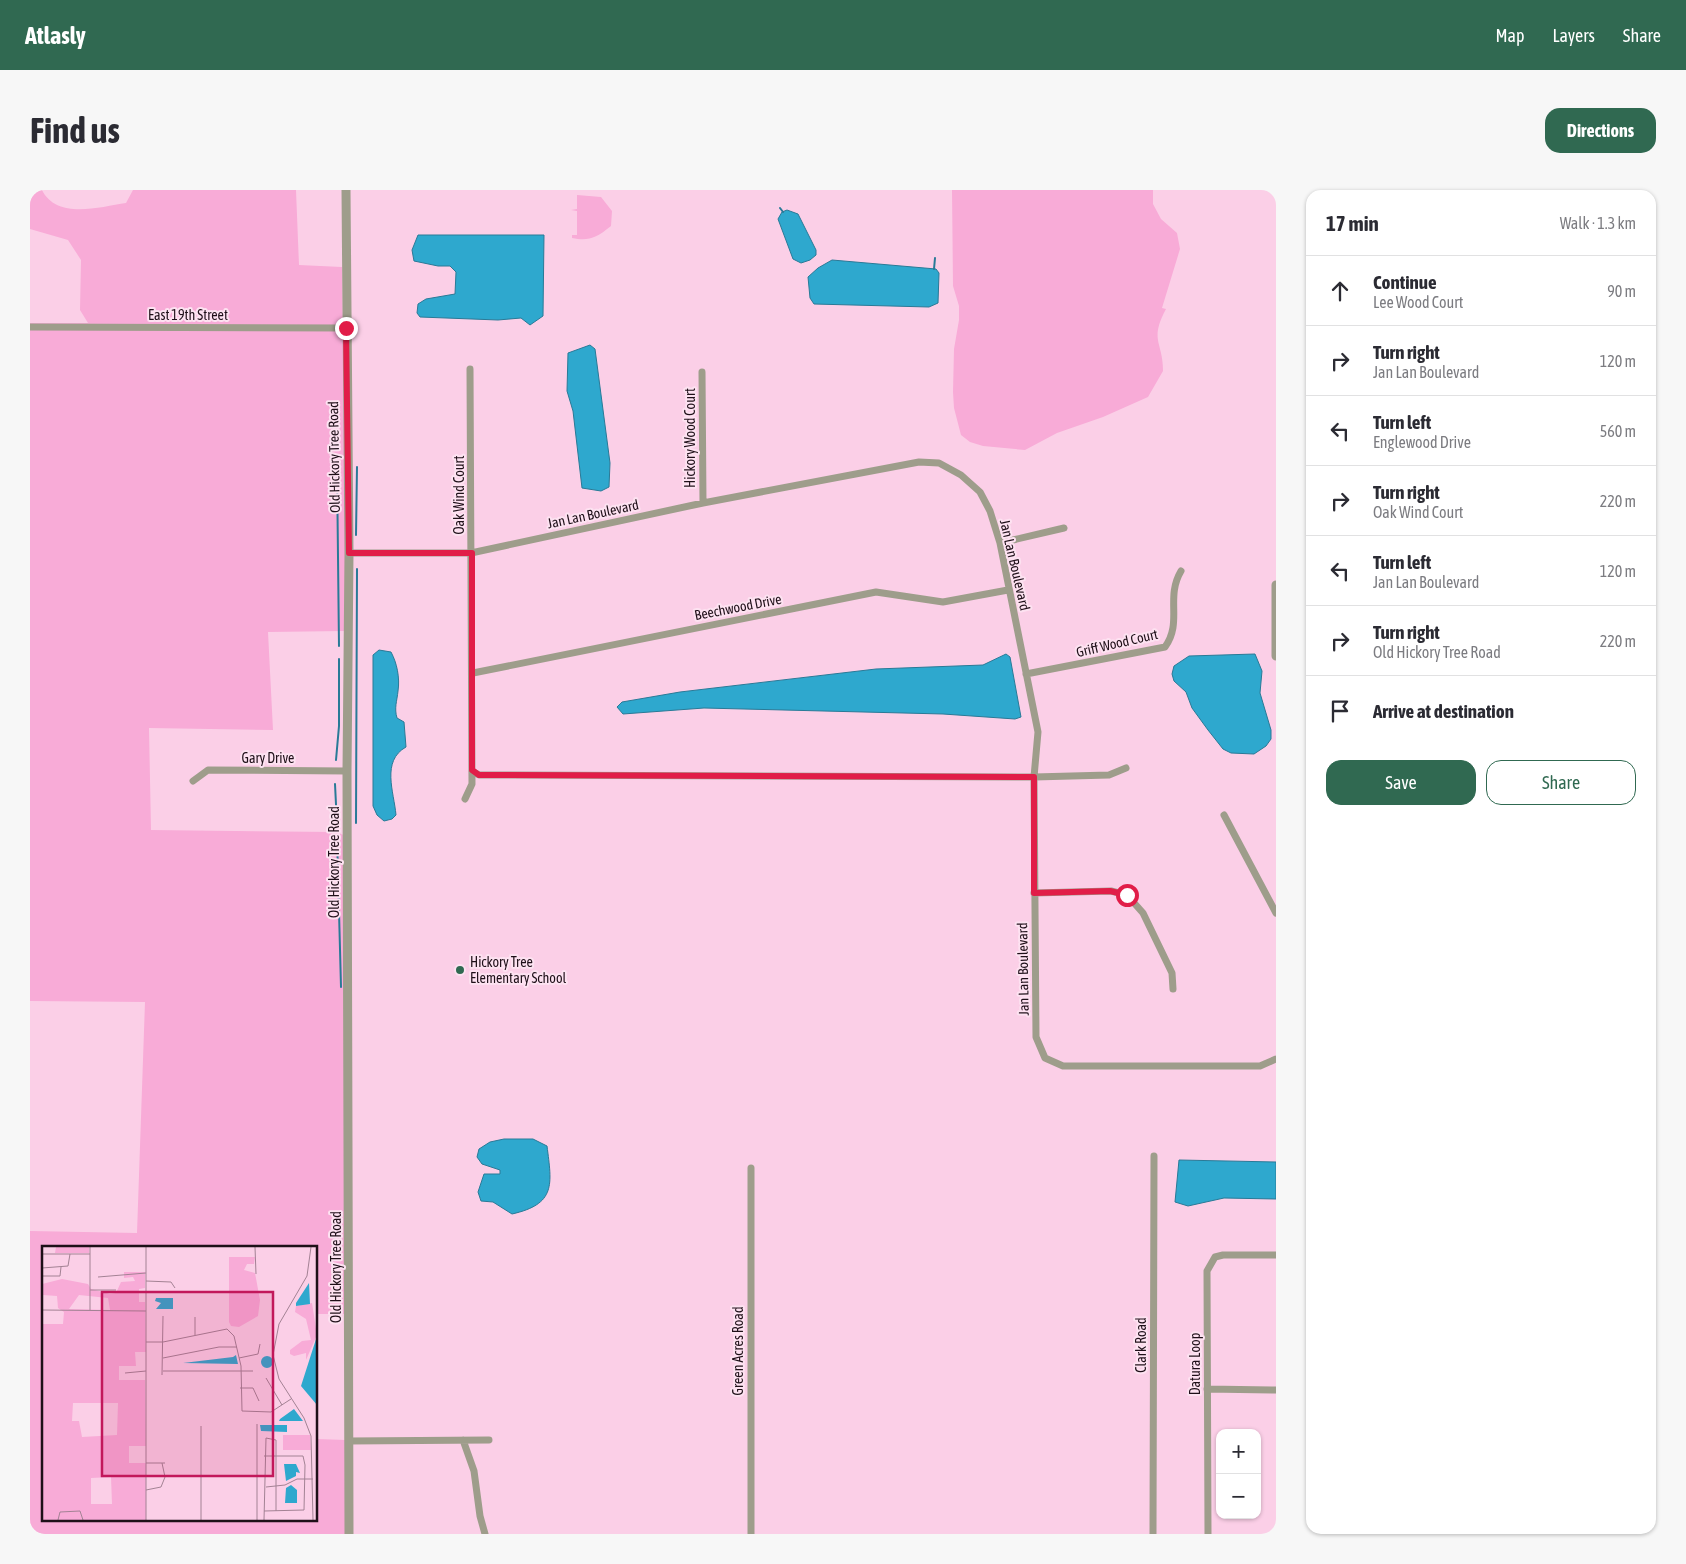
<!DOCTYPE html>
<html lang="en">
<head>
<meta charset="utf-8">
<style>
	:root { --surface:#fff; --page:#f7f7f7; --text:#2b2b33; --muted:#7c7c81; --line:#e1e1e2; --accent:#306951 }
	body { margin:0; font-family:"Asap Condensed",sans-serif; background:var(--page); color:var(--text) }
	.controls { position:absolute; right:15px; bottom:15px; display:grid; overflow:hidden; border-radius:10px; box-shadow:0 1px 4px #0004 }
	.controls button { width:45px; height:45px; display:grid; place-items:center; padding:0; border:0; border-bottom:1px solid var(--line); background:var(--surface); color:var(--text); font:25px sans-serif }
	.stop { position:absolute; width:15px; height:15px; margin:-11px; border:4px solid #e11d48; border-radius:50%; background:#fff }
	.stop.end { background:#e11d48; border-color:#fff; box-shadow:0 1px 5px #0008 }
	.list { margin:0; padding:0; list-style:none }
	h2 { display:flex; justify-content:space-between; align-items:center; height:65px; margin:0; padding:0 20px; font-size:21px }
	h2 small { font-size:16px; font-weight:400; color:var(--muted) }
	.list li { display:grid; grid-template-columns:32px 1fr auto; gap:15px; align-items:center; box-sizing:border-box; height:70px; padding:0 20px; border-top:1px solid var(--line) }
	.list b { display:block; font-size:19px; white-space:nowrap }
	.list p { margin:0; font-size:16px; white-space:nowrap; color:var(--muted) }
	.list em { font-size:16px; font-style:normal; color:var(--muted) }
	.actions { display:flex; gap:10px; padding:15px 20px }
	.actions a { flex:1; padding:11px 0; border:1px solid var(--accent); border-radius:15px; text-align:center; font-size:18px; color:var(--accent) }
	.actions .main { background:var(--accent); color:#fff }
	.icon { flex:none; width:28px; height:28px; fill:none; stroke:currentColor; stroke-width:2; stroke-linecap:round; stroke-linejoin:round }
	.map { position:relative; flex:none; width:1246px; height:1344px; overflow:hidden; border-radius:15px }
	header { display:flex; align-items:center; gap:30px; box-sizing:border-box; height:70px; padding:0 25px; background:var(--accent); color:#fff }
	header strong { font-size:24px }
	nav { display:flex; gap:28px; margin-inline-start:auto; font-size:18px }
	.intro { display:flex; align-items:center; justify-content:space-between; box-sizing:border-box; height:120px; padding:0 30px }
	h1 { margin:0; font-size:35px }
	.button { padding:12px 22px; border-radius:15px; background:var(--accent); color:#fff; font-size:18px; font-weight:700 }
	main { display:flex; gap:30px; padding:0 30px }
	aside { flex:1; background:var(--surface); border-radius:15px; box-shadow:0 1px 4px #0004 }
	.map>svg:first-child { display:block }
	.green { fill:#f8abd7 }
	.water { fill:#2ea8ce; stroke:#297a97 }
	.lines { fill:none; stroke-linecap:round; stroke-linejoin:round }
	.stream { stroke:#297a97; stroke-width:2 }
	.minor { stroke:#9e9d8b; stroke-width:7 }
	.tertiary { stroke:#9e9d8b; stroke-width:9 }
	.route { stroke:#e11d48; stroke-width:6 }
	.poi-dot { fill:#306951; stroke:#fde2f1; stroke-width:2 }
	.labels { text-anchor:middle; stroke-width:4; stroke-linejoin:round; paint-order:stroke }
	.street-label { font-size:14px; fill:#1e0f18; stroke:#fde2f1 }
	.poi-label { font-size:14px; fill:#1e0f18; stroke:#fde2f1; text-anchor:start }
	.inset-road { fill:none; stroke:#a38294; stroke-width:1 }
	.view { fill:#c2185b; fill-opacity:0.15; stroke:#c2185b; stroke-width:2.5 }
	.inset-edge { fill:none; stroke:#1e0f18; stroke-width:2.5 }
</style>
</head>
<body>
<header>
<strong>Atlasly</strong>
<nav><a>Map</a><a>Layers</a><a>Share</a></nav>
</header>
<div class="intro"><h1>Find us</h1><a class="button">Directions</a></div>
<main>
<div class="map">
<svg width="1246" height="1344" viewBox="0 0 1246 1344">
	<rect width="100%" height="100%" fill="#fbcfe7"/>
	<path class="green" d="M0,0h12c15,30 57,17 84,13l7,-13h163l3,75 43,2 4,286 -2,78 -76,1 5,98 -124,-2 2,102 183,2 10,3 2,479h-30v-66h-272v272h272v-81l30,1 -1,94h-315v-303l107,2 8,-231 -115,-1v-678h58l-8,-13 1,-50 -13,-20 -38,-11z
		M922,0h201v14l8,15 16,14 3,16 -18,59 4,1c-17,32 -3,32 -3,62l-15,26 -45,20 -46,16 -32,17 -42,-4 -13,-4 -9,-7 -7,-27 -1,-16 1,-43 5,-29v-14l-6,-20z
		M547,5l24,2 11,14 -1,15c-16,13 -23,15 -39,12v-3h5v-24l-6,-1 6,-1z"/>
	<path class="water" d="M757,20l11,4 18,36v5l-6,5 -9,3 -8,-4 -15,-40 4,-7z
		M388,45h126l-1,81 -13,9 -9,-7 -23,2 -78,-3 -3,-4 1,-9 8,-5 29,-5 1,-22 -6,-6h-12l-24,-5 -2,-11z
		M802,70l104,9 3,4 -1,30 -9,4 -115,-3 -4,-6 -2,-21 10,-9z
		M560,155l5,4 15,114 -1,24 -8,4 -19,-3 -9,-77 -6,-20 1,-38z
		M349,460l12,2c6,11 9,26 7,39 -1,10 -4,17 -1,27l7,4 2,25c-25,14 -12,45 -10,68l-4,4 -8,2 -7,-6 -4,-9v-151z
		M976,464l4,3 11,60 -6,2 -72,-5 -239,-6 -81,6 -6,-7 5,-5 58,-10 196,-23 107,-4z
		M1225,464l7,17 -2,22 11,37v9l-5,7 -12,8 -23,-1 -8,-4 -15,-19 -16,-22 -6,-16 -12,-11 -2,-7 2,-8 15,-10z
		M474,949h29l14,7c5,39 9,58 -35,68l-19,-12 -12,-1 -3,-9 6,-18h16v-4l-18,-6 -5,-7 2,-8 11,-7z
		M1149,970l97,2v37l-52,-1 -36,8 -13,-4z"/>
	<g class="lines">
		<path class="stream" d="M750,18l3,4
			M904,79l1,-11
			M326,345l1,-68
			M309,456l-2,-179h3
			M306,570l3,-34v-67
			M305,594l2,41
			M326,633l1,-254
			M307,646l4,151"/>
		<path class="minor" d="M0,137l316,1
			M672,182l1,131
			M970,353l64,-15
			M319,363h122l232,-50 216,-41 20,1 22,12 19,17 10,19 10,32 38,189 -4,45 2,260 9,21 18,8h197l16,-7
			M443,483l403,-81 67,10 65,-12
			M996,484l139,-27c18,-25 0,-49 16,-76
			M442,581l7,4 555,2 75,-2 17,-7
			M163,591l15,-11 139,1
			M435,609l7,-15 -2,-415
			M1194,625l52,98
			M1004,703l77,-2 16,4 16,18 29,60 1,16
			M1177,1199l69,1
			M433,1250l11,31 6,45 5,18
			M319,1251l140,-1
			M721,1344v-366
			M1123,1344l1,-378
			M1178,1344l-1,-263 8,-14 8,-2h53"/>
		<path class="tertiary" d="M316,0l3,363 -2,218 2,763
			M1246,395v71"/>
	</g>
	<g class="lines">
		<path class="route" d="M316,138l3,225h123v217l7,5 555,2v116l76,-2 17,4"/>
	</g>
	<circle class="poi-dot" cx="430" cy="780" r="5"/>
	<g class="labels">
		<g class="street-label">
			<text x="158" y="130">East 19th Street</text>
			<text transform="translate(660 248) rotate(-90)" y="5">Hickory Wood Court</text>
			<text transform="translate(304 267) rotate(-91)" y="5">Old Hickory Tree Road</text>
			<text transform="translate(429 305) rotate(-90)" y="5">Oak Wind Court</text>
			<text transform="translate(563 324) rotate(-12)" y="5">Jan Lan Boulevard</text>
			<text transform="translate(985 375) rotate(77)" y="5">Jan Lan Boulevard</text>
			<text transform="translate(708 417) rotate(-11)" y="5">Beechwood Drive</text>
			<text transform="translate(1087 453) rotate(-13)" y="5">Griff Wood Court</text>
			<text x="238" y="573">Gary Drive</text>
			<text transform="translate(304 672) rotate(-90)" y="5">Old Hickory Tree Road</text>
			<text transform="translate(993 779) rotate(-91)" y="5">Jan Lan Boulevard</text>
			<text transform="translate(306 1077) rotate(-90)" y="5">Old Hickory Tree Road</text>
			<text transform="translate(1111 1155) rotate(-90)" y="5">Clark Road</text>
			<text transform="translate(708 1161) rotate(-90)" y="5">Green Acres Road</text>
			<text transform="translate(1165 1174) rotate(-90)" y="5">Datura Loop</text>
		</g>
		<g class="poi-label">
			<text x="440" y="777">Hickory Tree<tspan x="440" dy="16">Elementary School</tspan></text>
		</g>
	</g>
	<g transform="translate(12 1056)">
		<rect width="275" height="275" fill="#fbcfe7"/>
		<path d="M14,1h33v6h-34zM187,11h26l-1,7h-7l-3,6 11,3 5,27 -2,16 -19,11 -8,-1 -2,-4zM82,26h21v16l-6,1v13h6l1,50h-11l1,14h-17v14h26l1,66h-17v17h17v57h-104v-196h21l1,-12 -6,-4 -1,-12 -14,-1 -1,-11 20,-5 26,5 3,5 19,5 6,-1 5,-11 14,-1 -2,-4 -9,1zM37,49l29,3 2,12 -41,-1zM31,157h45l-1,32 -35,2 -3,-16h-7zM69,231l1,27h-21v-26zM270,57l5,32 -11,25v-7l-12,3 -4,-2v-4l12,-9 9,-1 -5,-21 -11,-7 1,-6zM241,189h27l1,15h-28z" fill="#f8abd7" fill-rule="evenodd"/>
		<path d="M267,37l1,21 -14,2v-3zM114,52h17v11h-17l5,-6 -6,-2zM275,90v69l-16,-19zM194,109l2,9 -55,-1 50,-6zM219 116a6 6 0 1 1 12 0a6 6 0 1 1-12 0ZM252,163l9,12h-24l1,-2zM218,179h27v7l-26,-1zM242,218h12l4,9 -4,-1v4l-10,5zM249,239l6,5v13h-12l1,-15z" fill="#2ea8ce"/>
		<path class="inset-road" d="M48,1v63M104,1v273M213,1l1,27M269,1l-4,29 -28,48 -6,31 6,24 25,39 7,18 2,84M0,8h48M0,22l26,-2 2,-12M0,30h18l1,-9M56,31l48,-4M104,35l25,1 4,6M48,44h26M0,64l104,1M153,71v18M104,96h17l64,-13 7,7 7,30 1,45 29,1 20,-13M121,112l56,-11h18M197,112l19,-4 2,-10M121,125h90M83,127l21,-2M120,129l1,-59M224,132l16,27M198,142h13l6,13M104,217h19M224,241l19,-2 12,-6h16M104,244l15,-3 4,-10 -3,-14M222,265l40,-1 1,-45 -2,-9h-39M16,274l2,-8 20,-1 3,9M159,274v-94M215,274v-96M222,274l2,-82 10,2v71"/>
		<path class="view" d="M60,46h171v184h-171z"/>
		<rect width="275" height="275" class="inset-edge"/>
	</g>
</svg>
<div class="controls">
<button>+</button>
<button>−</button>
</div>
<div class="stop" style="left:1097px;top:705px"></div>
<div class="stop end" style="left:316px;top:138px"></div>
</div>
<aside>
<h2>17 min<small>Walk · 1.3 km</small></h2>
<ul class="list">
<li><svg class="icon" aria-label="ahead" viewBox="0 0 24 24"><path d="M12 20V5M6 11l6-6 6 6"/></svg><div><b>Continue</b><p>Lee Wood Court</p></div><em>90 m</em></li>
<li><svg class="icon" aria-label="right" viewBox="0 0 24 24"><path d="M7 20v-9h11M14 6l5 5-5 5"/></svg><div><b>Turn right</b><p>Jan Lan Boulevard</p></div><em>120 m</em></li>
<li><svg class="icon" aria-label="left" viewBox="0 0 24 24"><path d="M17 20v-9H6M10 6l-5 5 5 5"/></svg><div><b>Turn left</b><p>Englewood Drive</p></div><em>560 m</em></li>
<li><svg class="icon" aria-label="right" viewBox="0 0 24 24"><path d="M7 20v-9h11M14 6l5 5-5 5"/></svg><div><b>Turn right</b><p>Oak Wind Court</p></div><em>220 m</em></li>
<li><svg class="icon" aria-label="left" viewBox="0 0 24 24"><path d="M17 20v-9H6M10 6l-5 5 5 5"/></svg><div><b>Turn left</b><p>Jan Lan Boulevard</p></div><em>120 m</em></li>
<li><svg class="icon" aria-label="right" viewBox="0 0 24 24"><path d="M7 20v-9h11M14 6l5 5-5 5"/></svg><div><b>Turn right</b><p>Old Hickory Tree Road</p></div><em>220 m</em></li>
<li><svg class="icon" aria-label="arrive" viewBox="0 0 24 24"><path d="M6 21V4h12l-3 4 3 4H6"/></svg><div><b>Arrive at destination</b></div></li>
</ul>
<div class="actions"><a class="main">Save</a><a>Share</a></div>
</aside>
</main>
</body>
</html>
